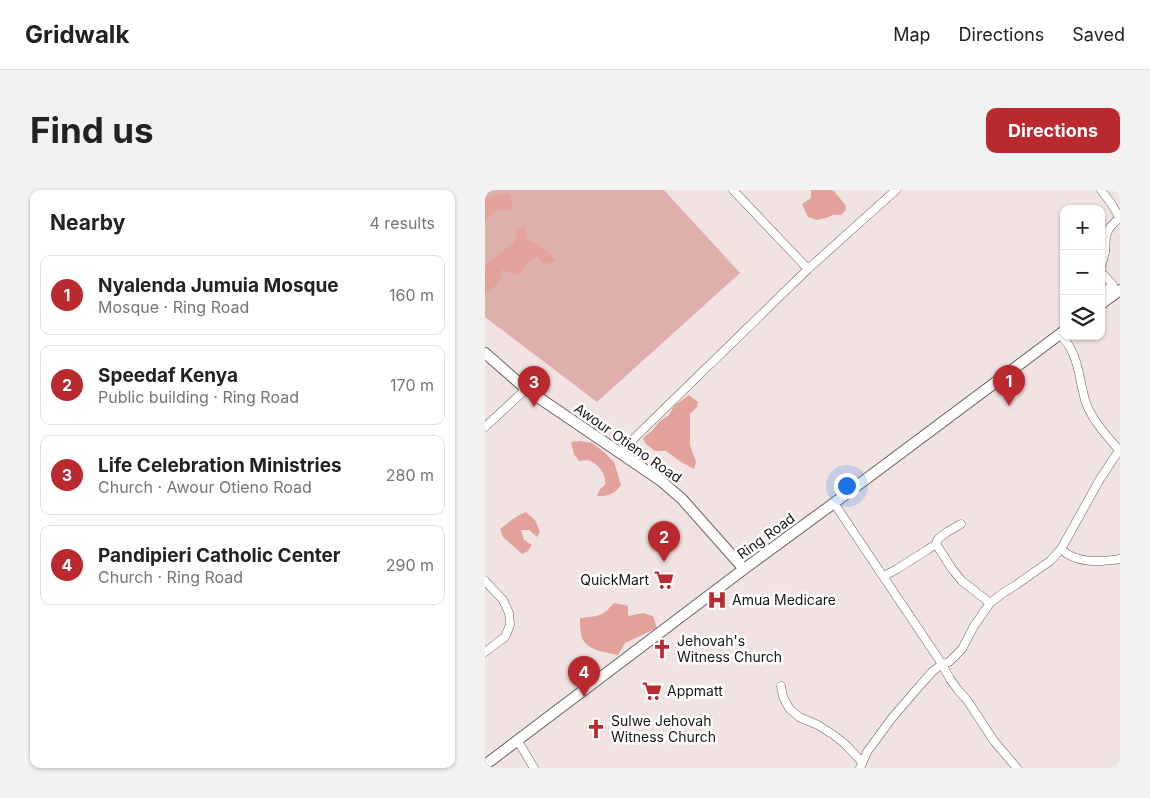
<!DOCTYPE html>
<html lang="en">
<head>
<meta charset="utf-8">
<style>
	:root { --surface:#fff; --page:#f2f2f2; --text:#222; --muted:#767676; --line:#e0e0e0; --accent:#b9292e }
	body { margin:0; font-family:Inter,sans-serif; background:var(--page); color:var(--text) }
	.controls { position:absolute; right:15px; top:15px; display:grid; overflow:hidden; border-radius:10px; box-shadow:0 1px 4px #0004 }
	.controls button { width:45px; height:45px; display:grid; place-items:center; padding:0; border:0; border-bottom:1px solid var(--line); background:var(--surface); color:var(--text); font:25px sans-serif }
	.you { position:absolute; left:361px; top:295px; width:18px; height:18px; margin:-12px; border:4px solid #fff; border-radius:50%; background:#1a73e8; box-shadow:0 0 0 8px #1a73e833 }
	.badge { display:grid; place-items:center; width:32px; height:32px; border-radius:50%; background:var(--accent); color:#fff; font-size:16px; font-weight:700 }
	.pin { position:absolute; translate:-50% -41px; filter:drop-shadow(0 1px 2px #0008) }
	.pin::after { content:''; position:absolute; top:26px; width:18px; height:15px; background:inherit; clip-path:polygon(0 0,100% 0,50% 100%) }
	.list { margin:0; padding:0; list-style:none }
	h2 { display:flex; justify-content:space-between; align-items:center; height:65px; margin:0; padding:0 20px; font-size:21px }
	h2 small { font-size:16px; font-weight:400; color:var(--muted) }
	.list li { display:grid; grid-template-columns:32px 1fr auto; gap:15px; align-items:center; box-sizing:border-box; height:80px; margin:0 10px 10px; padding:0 10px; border:1px solid var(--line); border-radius:10px }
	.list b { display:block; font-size:19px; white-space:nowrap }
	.list p { margin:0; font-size:16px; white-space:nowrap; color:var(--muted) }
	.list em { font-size:16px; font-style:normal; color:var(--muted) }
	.icon { flex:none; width:28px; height:28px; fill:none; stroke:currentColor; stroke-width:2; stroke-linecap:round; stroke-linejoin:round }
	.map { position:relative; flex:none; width:635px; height:578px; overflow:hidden; border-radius:10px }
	header { display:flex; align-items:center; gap:30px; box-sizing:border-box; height:70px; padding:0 25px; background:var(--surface); border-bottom:1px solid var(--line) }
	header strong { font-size:24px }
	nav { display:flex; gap:28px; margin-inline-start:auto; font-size:18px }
	.intro { display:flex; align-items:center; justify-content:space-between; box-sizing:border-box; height:120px; padding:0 30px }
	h1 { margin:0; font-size:35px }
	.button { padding:12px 22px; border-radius:10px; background:var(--accent); color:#fff; font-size:18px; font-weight:700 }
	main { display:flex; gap:30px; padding:0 30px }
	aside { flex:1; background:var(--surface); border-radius:10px; box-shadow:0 1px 4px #0004 }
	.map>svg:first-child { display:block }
	.green { fill:#dfb0ab }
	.forest { fill:#e3a19b }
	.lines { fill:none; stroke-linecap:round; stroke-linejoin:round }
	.minor-casing { stroke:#6d6160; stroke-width:9 }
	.major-casing { stroke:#6d6160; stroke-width:12 }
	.minor { stroke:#fff; stroke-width:8 }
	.major { stroke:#fff; stroke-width:10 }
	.labels { text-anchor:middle; stroke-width:5; stroke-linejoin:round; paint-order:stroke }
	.street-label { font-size:14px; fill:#191414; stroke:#fff }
	.poi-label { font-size:14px; fill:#191414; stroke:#fff; text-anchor:start }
</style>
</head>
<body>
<header>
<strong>Gridwalk</strong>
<nav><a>Map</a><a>Directions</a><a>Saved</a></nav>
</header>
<div class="intro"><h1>Find us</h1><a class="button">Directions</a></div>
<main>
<aside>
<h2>Nearby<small>4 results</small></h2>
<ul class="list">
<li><span class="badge">1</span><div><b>Nyalenda Jumuia Mosque</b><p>Mosque · Ring Road</p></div><em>160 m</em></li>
<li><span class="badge">2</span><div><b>Speedaf Kenya</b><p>Public building · Ring Road</p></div><em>170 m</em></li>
<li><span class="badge">3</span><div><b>Life Celebration Ministries</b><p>Church · Awour Otieno Road</p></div><em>280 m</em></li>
<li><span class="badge">4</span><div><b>Pandipieri Catholic Center</b><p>Church · Ring Road</p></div><em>290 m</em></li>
</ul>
</aside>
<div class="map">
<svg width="635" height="578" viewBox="0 0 635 578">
	<rect width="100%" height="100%" fill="#f1e3e1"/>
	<path class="green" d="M0,0h179l76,83 -143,129 -112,-85z"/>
	<path class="forest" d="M326,0h21l2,1 12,15 -1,5 -4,4h-8l-7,3 -9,2 -9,-3 -6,-13 9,-6z
		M24,3l3,10v7h-13l-14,10v-22z
		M40,37l2,12c11,5 22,11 29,22l-12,3 -7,-8 -11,7 -5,11h-8l-11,-5 -1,9 -3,6 -13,9v-26l2,-4 28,-21 1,-11z
		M204,205l9,7 -1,5 -7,7v31l6,17 -2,7 -13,-7 -15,-11h-11l-10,-8 -2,-5 10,-8 6,-8 10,-7 5,-9z
		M95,251l12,2 12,9 10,10 7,23c-7,10 -13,11 -24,11l3,-7 5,-4c2,-10 -7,-23 -18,-25 -2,0 -5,1 -8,1l-5,-7 -3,-12z
		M41,322l9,8 5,12 -3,5 -8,-7h-8l3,10 8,5 -4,6 -6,3 -19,-17 -3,-8c8,-6 17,-14 26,-17z
		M129,413l14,3v10l15,-3 10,3 4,12 -32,15 -7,12c-13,-3 -35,-5 -37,-21 -1,-5 -1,-11 -1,-16 18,-2 22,-1 34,-15z"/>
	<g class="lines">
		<defs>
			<path id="minor" d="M248,0l75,79
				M616,0c7,9 14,17 18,28
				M616,77l4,-15 1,-17 4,-8 10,-10
				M616,82l12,13 -12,9
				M574,144c21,19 19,44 27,69 6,17 22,35 34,48
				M0,237l41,-38
				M135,262l188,-183 88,-79
				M349,313l108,161 8,15 8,11 9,10 27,41 23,27
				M451,354l16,25 10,12 28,22
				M576,359c15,15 40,13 59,10
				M399,386l13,-7 30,-19 9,-6 2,-5 9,-7 14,-8
				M0,391l18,19 6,13 1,12 -5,12 -20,15
				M296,496l2,11 6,11 10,9 19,8 17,11 10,8 17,18
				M33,551l16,27
				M375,578l7,-16 25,-34 24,-28 16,-18 10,-8 7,-2 13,-13 12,-23 16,-23 13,-10 13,-8 34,-24 11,-12 39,-70 20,-30"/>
			<path id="major" d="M616,114l19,-14
				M0,163l41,36 134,91 22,19 62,70
				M0,575l259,-196 90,-66 230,-172"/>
		</defs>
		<use href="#minor" class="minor-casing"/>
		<use href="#major" class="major-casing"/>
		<use href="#minor" class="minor"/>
		<use href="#major" class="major"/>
	</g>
	<defs>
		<symbol id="supermarket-bare" viewBox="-9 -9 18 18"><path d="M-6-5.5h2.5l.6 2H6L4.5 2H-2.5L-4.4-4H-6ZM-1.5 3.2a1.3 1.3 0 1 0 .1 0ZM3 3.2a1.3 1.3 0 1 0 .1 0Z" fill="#b9292e" stroke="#fff" stroke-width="2.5" paint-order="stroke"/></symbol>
		<symbol id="hospital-bare" viewBox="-9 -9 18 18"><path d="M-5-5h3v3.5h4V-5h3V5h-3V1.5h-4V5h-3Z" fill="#b9292e" stroke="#fff" stroke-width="2.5" paint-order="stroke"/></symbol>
		<symbol id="church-bare" viewBox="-9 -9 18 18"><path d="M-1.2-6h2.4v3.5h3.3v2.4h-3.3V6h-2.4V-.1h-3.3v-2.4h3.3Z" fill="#b9292e" stroke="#fff" stroke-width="2.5" paint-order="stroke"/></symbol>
	</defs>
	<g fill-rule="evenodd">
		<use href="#supermarket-bare" x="165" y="376" width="28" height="28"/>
		<use href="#hospital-bare" x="218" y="396" width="28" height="28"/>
		<use href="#church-bare" x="163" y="445" width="28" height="28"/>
		<use href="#supermarket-bare" x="153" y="487" width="28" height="28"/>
		<use href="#church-bare" x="97" y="525" width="28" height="28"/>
	</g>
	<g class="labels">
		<g class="street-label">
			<text transform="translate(143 253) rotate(35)" y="5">Awour Otieno Road</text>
			<text transform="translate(281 346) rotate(-36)" y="5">Ring Road</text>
		</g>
		<g class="poi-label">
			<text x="164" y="395" text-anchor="end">QuickMart</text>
			<text x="247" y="415">Amua Medicare</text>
			<text x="192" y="456">Jehovah's<tspan x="192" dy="16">Witness Church</tspan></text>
			<text x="182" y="506">Appmatt</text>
			<text x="126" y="536">Sulwe Jehovah<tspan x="126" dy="16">Witness Church</tspan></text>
		</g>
	</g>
</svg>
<div class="controls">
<button>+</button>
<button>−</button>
<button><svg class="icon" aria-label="layers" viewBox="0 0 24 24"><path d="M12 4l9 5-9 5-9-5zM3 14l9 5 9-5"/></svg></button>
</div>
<div class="you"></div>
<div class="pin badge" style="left:524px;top:216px">1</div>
<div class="pin badge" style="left:179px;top:372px">2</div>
<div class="pin badge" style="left:49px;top:217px">3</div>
<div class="pin badge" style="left:99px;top:507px">4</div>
</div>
</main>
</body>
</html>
